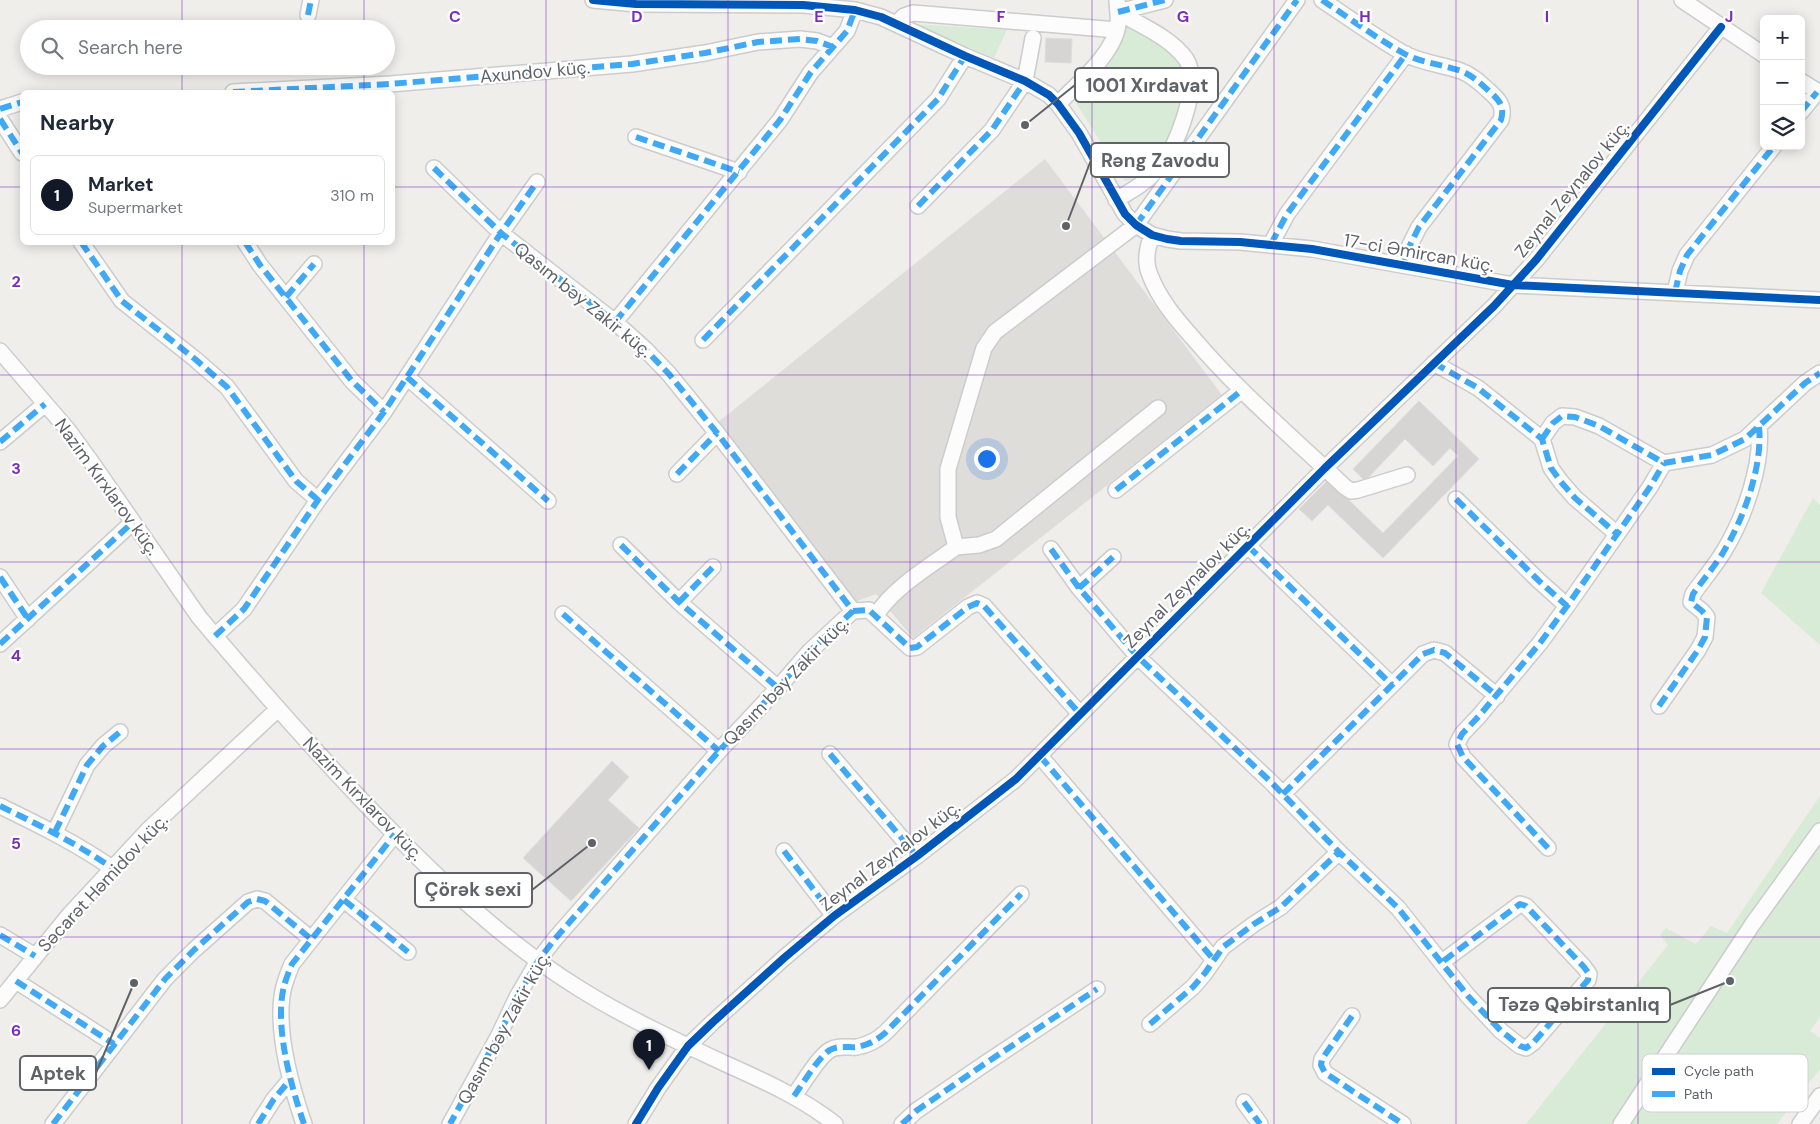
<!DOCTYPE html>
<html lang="en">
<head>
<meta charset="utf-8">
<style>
	:root { --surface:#fff; --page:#f6f6f7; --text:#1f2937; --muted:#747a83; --line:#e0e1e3; --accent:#111827 }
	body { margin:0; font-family:"DM Sans",sans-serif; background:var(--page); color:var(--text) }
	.controls { position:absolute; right:15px; top:15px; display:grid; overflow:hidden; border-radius:8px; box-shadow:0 2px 12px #0003 }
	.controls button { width:45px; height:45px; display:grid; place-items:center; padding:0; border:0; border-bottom:1px solid var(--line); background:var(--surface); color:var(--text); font:25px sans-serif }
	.you { position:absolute; left:986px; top:458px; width:18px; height:18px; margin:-12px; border:4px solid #fff; border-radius:50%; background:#1a73e8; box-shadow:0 0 0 8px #1a73e833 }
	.badge { display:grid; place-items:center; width:32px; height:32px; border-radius:50%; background:var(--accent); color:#fff; font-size:16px; font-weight:700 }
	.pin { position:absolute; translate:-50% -41px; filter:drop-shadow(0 1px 2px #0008) }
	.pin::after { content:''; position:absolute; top:26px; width:18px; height:15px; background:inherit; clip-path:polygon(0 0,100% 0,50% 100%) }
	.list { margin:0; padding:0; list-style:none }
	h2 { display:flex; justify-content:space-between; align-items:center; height:65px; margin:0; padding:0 20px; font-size:21px }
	h2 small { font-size:16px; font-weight:400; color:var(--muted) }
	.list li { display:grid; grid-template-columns:32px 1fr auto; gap:15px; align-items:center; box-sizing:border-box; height:80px; margin:0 10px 10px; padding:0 10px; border:1px solid var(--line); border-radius:8px }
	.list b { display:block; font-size:19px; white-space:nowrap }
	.list p { margin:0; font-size:16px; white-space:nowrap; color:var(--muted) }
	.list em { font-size:16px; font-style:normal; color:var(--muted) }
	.icon { flex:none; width:28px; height:28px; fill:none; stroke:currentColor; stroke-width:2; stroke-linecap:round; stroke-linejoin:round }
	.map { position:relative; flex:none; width:1820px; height:1124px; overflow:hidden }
	.search { position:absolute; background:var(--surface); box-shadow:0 2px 12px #0003; left:20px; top:20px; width:375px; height:55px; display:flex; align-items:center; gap:12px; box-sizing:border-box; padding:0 18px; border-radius:28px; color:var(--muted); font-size:19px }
	.panel { position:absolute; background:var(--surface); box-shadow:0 2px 12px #0003; left:20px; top:90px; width:375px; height:155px; border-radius:8px }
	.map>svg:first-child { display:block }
	.industrial { fill:#dfddda }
	.green { fill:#d8ebd6 }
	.building { fill:#d6d5d3; stroke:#deddd9 }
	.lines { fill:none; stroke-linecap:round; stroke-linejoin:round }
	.minor-casing { stroke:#cbcccc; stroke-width:18 }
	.minor { stroke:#fdfcfc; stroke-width:15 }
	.quiet { stroke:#3fa9f5; stroke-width:6; stroke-dasharray:12 6; stroke-linecap:butt }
	.cycleway-casing { stroke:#fff; stroke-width:11 }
	.cycleway { stroke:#0057b8; stroke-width:8 }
	.grid { fill:none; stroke:#7b2cbf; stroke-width:1; stroke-opacity:0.55 }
	.labels { text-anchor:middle; stroke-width:4.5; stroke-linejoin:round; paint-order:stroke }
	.street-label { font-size:18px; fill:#5f6368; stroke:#fff }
	.key { fill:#fff; stroke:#cfd0d2; stroke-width:1 }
	.key-label { font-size:14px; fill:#5f6368 }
	.grid-label { font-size:16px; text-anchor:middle; font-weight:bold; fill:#7b2cbf; stroke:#fff; stroke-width:4.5; stroke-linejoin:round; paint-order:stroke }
	.leader { fill:none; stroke:#5f6368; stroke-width:2 }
	.callout-dot { fill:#5f6368; stroke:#fff; stroke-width:2 }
	.callout { fill:#fff; stroke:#5f6368; stroke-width:2 }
	.callout-label { font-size:19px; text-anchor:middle; font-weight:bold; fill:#5f6368 }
</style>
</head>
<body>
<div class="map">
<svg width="1820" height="1124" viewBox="0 0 1820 1124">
	<rect width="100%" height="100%" fill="#efeeea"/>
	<path class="industrial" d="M1045,159l177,236 -309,243 -37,-44 -21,8 -138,-179z"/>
	<path class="green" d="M913,24l94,6 -13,28z
		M1126,26c18,9 40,17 52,34 18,24 -14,105 -38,118 -4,2 -11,2 -15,3l-49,-78 25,-26z
		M1813,498l7,7v140l-59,-52z
		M1820,796v221l-10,14 10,7v31l-43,55h-251l142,-179 -8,-10 6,-7 30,16 15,-18 16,7z"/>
	<path class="building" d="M1046,38l26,1 -1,24 -26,-1z
		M1419,401l60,58 -96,99 -55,-53 -16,16 -13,-12 29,-29 55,53 75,-77 -8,-8 -17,18 -28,-27 -40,42 -12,-12z
		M612,761l17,16 -21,23 31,28 -68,73 -48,-43z"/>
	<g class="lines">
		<defs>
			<path id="minor" d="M593,0l43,4 167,1 52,5 26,7 84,39 60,25 24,14 9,9 21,29 46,81 11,11 16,10 15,4 14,2 59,1 72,7 201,36 307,15
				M1322,0c27,18 53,37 81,53 18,10 38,11 58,18 11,4 19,12 28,20 10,9 16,15 12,29l-82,107 -10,20 -6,18
				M1682,0l82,55
				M1118,12l47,-12
				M308,15l3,-15
				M896,24l8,-8 9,-3 204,17
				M1801,81l19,12
				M233,92l157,-8 242,-20 73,-11 53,-11 42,-3 17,2 16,6
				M1058,104c20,-21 57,-51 60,-80 1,-8 -1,-16 -1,-24
				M0,109l22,-7
				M1801,112l16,-20
				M0,119l22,34
				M636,137l103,35
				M434,168l67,65 114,89 30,27 24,25 48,59 136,178 -43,40 -32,37 -59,63 -165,189 -16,21 -21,36 -18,38 -49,89
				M1116,200c11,-7 25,-14 34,-23 6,-6 14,-14 18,-21 12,-22 33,-74 18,-97 -16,-22 -46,-34 -68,-47
				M918,206l74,-76 33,-49 8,-43
				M1152,235c-5,13 -8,27 -2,40 9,24 26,44 43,63 46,54 100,100 152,149l6,4 7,-1 49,-15
				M81,242l41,59 73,58 32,28 69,94 22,19
				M245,242l15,23 92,116 32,31
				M1271,244l16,-30 119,-160
				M1675,292l5,-21 7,-16 87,-109
				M286,297l28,-33
				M615,322l165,-202 31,-48 36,-41 8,-21
				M703,340l235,-241 27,-43
				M0,351l68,79 24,33 107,154 16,19c52,61 105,121 161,179 62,64 128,127 204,174 46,29 97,52 146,75 38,17 76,34 109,60
				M1434,363l44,25 64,51 9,29 10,14 14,16 42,36
				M407,377l141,124
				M1542,439l11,-16 9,-7 13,1 24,9 65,37 48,-8 33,-16 60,-56 15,-10
				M0,442l45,-38
				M677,474l40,-41
				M1116,490l125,-99
				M1456,499l82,81 29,26
				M621,545l58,57 99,86
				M1248,546l144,139
				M956,547l23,-2 17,-6 162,-131
				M1051,549l28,39 58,68 134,126 68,70 59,56 70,88 33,35 19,15 6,2 7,-5 55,-63 1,-6 -5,-7 -58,-61 -6,-2 -78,58
				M0,577l28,42
				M1079,588l34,-31
				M679,602l34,-35
				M853,611l16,-1 41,38 7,-1 51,-40 9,-4 7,3 96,108
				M563,614l156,137
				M876,615c19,-29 52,-47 80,-68l-8,-30v-48l36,-121 11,-16 141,-107 161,-225
				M215,636l29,-27 74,-109 66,-88 117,-179 36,-51
				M0,644l133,-122
				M1659,706l39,-56 7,-13 2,-20 -5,-6 -11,-9 2,-8c10,-14 22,-28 31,-43 20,-33 39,-86 35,-124
				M830,754l87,102
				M1040,756l174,204
				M1283,794l140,-140 11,-4 11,3 52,43
				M0,806c39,19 76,37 112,62
				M55,832l32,-67 16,-19 17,-14
				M1548,848l-85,-91 -6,-13 5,-10 17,-18 61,-73 27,-37 83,-119 14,-24
				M784,851l50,65
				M344,900l64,52
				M0,935l35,21
				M16,981l98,63
				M0,1000l70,-86 78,-84 130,-121
				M1352,1016l-30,43 -1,6 4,8 78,51
				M1150,1024l43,-37 12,-14 18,-26 31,-23 27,-17 58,-55
				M794,1096c8,-11 25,-40 36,-46 8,-5 19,-2 27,-3 11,-2 20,-7 28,-14l136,-139
				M1244,1102l16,22
				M53,1124l112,-145 29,-29 54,-48 9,-3 8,2 46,38
				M258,1124l16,-25 16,-19
				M304,1124c-13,-38 -30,-98 -20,-138 2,-7 5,-15 8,-22l103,-130
				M636,1124l22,-36 30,-42 25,-24 71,-64 50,-42 83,-60 99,-77 309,-311 169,-162 42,-46 185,-233
				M902,1124l14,-13 67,-46 114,-76
				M1621,1124l131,-199 68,-94
				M1800,1124l20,-28"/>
		</defs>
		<use href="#minor" class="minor-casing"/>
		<use href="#minor" class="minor"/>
		<path class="quiet" d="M1322,0c27,18 53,37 81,53 18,10 38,11 58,18 11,4 19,12 28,20 10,9 16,15 12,29l-82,107 -10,20 -6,18
			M1118,12l47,-12
			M308,15l3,-15
			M233,92l157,-8 242,-20 73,-11 53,-11 42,-3 17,2 16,6
			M0,109l22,-7
			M1801,112l16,-20
			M0,119l22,34
			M636,137l103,35
			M434,168l67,65 114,89 30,27 24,25 48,59 136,178 -43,40 -32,37 -59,63 -165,189 -16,21 -21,36 -18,38 -49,89
			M918,206l74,-76 33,-49
			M1136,225l161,-225
			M81,242l41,59 73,58 32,28 69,94 22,19
			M245,242l15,23 92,116 32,31
			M1271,244l16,-30 119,-160
			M1675,292l5,-21 7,-16 87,-109
			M286,297l28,-33
			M615,322l165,-202 31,-48 36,-41 8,-21
			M703,340l235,-241 27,-43
			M1434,363l44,25 64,51 9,29 10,14 14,16 42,36
			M407,377l141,124
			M1542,439l11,-16 9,-7 13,1 24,9 65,37 48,-8 33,-16 60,-56 15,-10
			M0,442l45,-38
			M677,474l40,-41
			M1116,490l125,-99
			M1456,499l82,81 29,26
			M621,545l58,57 99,86
			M1248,546l144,139
			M1051,549l28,39 58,68 134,126 68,70 59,56 70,88 33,35 19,15 6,2 7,-5 55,-63 1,-6 -5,-7 -58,-61 -6,-2 -78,58
			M0,577l28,42
			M1079,588l34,-31
			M679,602l34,-35
			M853,611l16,-1 41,38 7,-1 51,-40 9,-4 7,3 96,108
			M563,614l156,137
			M215,636l29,-27 74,-109 66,-88 117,-179 36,-51
			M0,644l133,-122
			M1659,706l39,-56 7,-13 2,-20 -5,-6 -11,-9 2,-8c10,-14 22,-28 31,-43 20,-33 39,-86 35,-124
			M830,754l87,102
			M1040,756l174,204
			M1283,794l140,-140 11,-4 11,3 52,43
			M0,806c39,19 76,37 112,62
			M55,832l32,-67 16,-19 17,-14
			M1548,848l-85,-91 -6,-13 5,-10 17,-18 61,-73 27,-37 83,-119 14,-24
			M784,851l50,65
			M344,900l64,52
			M0,935l35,21
			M16,981l98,63
			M1352,1016l-30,43 -1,6 4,8 78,51
			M1150,1024l43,-37 12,-14 18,-26 31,-23 27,-17 58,-55
			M794,1096c8,-11 25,-40 36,-46 8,-5 19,-2 27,-3 11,-2 20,-7 28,-14l136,-139
			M1244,1102l16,22
			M53,1124l112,-145 29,-29 54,-48 9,-3 8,2 46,38
			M258,1124l16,-25 16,-19
			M304,1124c-13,-38 -30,-98 -20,-138 2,-7 5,-15 8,-22l103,-130
			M902,1124l14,-13 67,-46 114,-76"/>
		<defs>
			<path id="cycleway" d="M593,0l43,4 167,1 52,5 26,7 84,39 60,25 24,14 9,9 21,29 46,81 11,11 16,10 15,4 14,2 59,1 72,7 201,36 307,15
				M636,1124l22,-36 30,-42 25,-24 71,-64 50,-42 83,-60 99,-77 309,-311 169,-162 42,-46 185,-233"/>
		</defs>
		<use href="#cycleway" class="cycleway-casing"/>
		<use href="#cycleway" class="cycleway"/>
	</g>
	<path class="grid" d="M182,0v29M364,0v29M546,0v1124M728,0v1124M910,0v1124M1092,0v1124M1274,0v1124M1456,0v1124M1638,0v1124M182,66v26M364,66v26M0,187h22M392,187h1428M182,242v882M364,242v882M0,375h1820M0,562h1820M0,749h1820M0,937h1820"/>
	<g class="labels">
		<g class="street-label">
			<text transform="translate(535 72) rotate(-5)" y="6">Axundov küç.</text>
			<text transform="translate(1572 189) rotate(-51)" y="6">Zeynal Zeynalov küç.</text>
			<text transform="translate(1419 253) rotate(10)" y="6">17-ci Əmircan küç.</text>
			<text transform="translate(583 300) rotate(39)" y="6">Qasım bəy Zakir küç.</text>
			<text transform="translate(107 487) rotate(54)" y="6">Nazim Kırxlarov küç.</text>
			<text transform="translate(1187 585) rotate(-45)" y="6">Zeynal Zeynalov küç.</text>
			<text transform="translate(786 681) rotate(-46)" y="6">Qasım bəy Zakir küç.</text>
			<text transform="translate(363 799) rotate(46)" y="6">Nazim Kırxlarov küç.</text>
			<text transform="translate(890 856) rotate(-37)" y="6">Zeynal Zeynalov küç.</text>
			<text transform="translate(103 883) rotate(-47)" y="6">Səcarət Həmidov küç.</text>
			<text transform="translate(504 1028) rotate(-61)" y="6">Qasım bəy Zakir küç.</text>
		</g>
	</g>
	<rect x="1642" y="1054" width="166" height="58" rx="8" class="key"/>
	<rect x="1652" y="1068" width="23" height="7" fill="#0057b8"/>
	<rect x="1652" y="1091" width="23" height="6" fill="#3fa9f5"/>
	<g class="key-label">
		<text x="1684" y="1076">Cycle path</text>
		<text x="1684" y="1099">Path</text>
	</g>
	<g class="grid-label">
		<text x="455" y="22">C</text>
		<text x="637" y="22">D</text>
		<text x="819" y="22">E</text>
		<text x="1001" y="22">F</text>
		<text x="1183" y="22">G</text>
		<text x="1365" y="22">H</text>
		<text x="1547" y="22">I</text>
		<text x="1729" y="22">J</text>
		<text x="16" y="287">2</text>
		<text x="16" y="474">3</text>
		<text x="16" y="661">4</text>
		<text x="16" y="849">5</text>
		<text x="16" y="1036">6</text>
	</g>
	<path class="leader" d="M1025 125L1075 85M1066 226L1091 160M592 843L532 890M1730 981L1670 1005M134 983L96 1073"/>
	<g class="callout-dot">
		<circle cx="1025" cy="125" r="5"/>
		<circle cx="1066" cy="226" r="5"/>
		<circle cx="592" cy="843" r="5"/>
		<circle cx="1730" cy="981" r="5"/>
		<circle cx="134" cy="983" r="5"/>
	</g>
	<g class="callout">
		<rect x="1075" y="68" width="143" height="34" rx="5"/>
		<rect x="1091" y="143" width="138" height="34" rx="5"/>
		<rect x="415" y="873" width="117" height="34" rx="5"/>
		<rect x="1488" y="988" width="182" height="34" rx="5"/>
		<rect x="20" y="1056" width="76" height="34" rx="5"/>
	</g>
	<g class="callout-label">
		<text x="1147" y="92">1001 Xırdavat</text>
		<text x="1160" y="167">Rəng Zavodu</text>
		<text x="473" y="896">Çörək sexi</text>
		<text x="1579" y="1011">Təzə Qəbirstanlıq</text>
		<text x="58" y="1080">Aptek</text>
	</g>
</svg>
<div class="controls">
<button>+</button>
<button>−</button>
<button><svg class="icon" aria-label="layers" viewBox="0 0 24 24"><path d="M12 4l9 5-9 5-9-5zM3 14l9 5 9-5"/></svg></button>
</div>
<div class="you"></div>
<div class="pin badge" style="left:649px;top:1070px">1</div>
<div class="search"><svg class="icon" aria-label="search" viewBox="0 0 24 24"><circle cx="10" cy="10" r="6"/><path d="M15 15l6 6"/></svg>Search here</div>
<section class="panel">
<h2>Nearby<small></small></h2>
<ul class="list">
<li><span class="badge">1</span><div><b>Market</b><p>Supermarket</p></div><em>310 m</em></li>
</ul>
</section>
</div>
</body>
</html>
